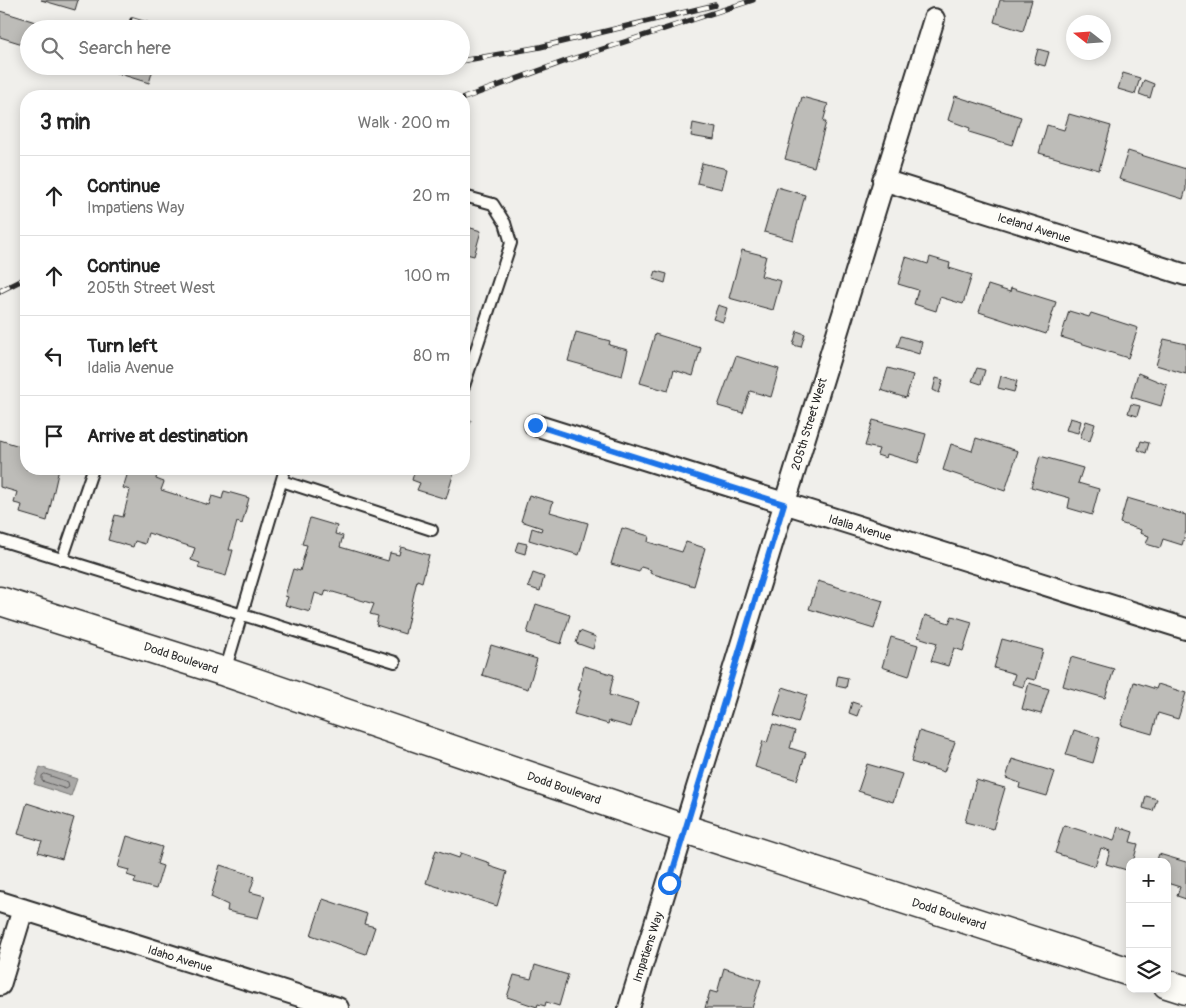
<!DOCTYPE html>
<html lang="en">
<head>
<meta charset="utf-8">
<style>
	:root { --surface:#fff; --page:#f6f6f6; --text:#222; --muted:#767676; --line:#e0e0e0 }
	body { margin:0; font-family:Pangolin,sans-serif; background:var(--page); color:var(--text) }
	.controls { position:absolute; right:15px; bottom:15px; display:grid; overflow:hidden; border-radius:10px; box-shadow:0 2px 12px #0003 }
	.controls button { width:45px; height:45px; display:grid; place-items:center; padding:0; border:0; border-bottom:1px solid var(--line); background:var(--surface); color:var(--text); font:25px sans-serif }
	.compass { position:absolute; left:1066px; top:15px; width:45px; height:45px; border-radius:50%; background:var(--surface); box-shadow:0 2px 12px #0003; rotate:287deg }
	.stop { position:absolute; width:15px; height:15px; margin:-11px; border:4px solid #1a73e8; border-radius:50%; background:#fff }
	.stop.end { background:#1a73e8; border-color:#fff; box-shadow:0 1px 5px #0008 }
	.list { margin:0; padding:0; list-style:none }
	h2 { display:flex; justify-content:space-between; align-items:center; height:65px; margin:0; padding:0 20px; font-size:21px }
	h2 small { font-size:16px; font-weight:400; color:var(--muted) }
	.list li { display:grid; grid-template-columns:32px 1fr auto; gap:15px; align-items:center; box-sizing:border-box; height:80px; padding:0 20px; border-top:1px solid var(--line) }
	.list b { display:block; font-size:19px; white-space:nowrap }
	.list p { margin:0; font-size:16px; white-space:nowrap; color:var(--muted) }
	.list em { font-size:16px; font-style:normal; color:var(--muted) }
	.icon { flex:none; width:28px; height:28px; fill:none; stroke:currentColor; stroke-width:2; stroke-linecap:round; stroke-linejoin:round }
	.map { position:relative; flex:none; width:1186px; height:1008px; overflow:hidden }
	.search { position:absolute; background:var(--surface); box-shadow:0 2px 12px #0003; left:20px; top:20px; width:450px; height:55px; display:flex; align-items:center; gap:12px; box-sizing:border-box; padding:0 18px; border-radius:28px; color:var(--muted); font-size:19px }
	.panel { position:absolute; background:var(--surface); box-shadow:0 2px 12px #0003; left:20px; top:90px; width:450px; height:385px; border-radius:20px }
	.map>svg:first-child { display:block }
	.water { fill:#aaa9a7; stroke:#777775 }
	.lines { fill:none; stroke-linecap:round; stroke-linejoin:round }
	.shore { stroke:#5e5d5d; stroke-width:1 }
	.building { fill:#bdbcb8; stroke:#2b2b2b }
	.lane-casing { stroke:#2b2b2b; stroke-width:14 }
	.street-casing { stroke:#2b2b2b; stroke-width:24 }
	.secondary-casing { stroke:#2b2b2b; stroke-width:31 }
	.lane { stroke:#fdfcf7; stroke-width:10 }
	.street { stroke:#fdfcf7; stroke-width:20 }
	.secondary { stroke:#fdfcf7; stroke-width:28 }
	.rail-casing { stroke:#2b2b2b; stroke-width:5.5 }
	.rail { stroke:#fdfcf7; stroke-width:4; stroke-dasharray:11; stroke-linecap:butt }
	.route { stroke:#1a73e8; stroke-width:6 }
	.labels { text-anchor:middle; stroke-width:4; stroke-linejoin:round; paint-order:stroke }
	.street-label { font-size:12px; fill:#2b2b2b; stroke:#fdfcf7 }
</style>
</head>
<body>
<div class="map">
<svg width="1186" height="1008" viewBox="0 0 1186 1008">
	<rect width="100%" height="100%" fill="#f0efeb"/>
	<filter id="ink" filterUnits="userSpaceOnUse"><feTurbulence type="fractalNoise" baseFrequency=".02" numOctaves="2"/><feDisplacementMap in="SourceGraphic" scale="10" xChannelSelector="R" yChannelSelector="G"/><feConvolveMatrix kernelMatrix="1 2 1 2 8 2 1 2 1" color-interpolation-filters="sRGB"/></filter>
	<g filter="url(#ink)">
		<path class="water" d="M40,767l37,12 -6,17 -37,-12z"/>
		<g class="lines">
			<path class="shore" d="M45,774l23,8 1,5 -3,2 -24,-8v-5z"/>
		</g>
		<path class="building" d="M41,0h37l-3,10z
			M1000,0h32l-9,31 -29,-9z
			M0,11l58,18h-29v17l-29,-9z
			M1038,49l11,3 -4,14 -11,-3z
			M94,66h60l-5,17z
			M1123,73l17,5 -5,16 -17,-5z
			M1144,80l10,4 -4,14 -11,-4z
			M955,96l66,21 -9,28 -43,-13 1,-4 -22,-8z
			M802,97l26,7 -5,18h3l-12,45 -29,-8z
			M1069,114l42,12 -12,44 -60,-17 8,-28 17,5z
			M693,123l23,5 -2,12 -23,-4z
			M1128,151l58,18v20l-3,10 -64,-20z
			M702,163l25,6 -5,20 -25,-6z
			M777,187l28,8 -12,45 -29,-8z
			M464,226l17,5 -7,25 -8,-2 -2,9z
			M742,250l24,6 -5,20 20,5 -8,29 -44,-12z
			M906,257l22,7 2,-7 20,6 -1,5 23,7 -9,29 -23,-7 -4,14 -22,-7 4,-14 -20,-6z
			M656,271l11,3 -2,9 -12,-4z
			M988,285l22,7 1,-4 45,14 -10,32 -67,-22z
			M718,305l9,3 -4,14 -10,-3z
			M1069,311l20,6 2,-4 47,15 -10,30 -67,-21z
			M797,331l8,3 -4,13 -8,-2z
			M576,332l34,9 -1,4 19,5 -6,26 -54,-15z
			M655,334l46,14 -8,28 -19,-6 -6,21 -28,-8z
			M901,336l21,6 -3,12 -22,-7z
			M1164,339l22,5v30l-30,-9z
			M736,356l43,13 -8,28 -21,-6 -7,22 -25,-7z
			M888,368l25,7 -7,23 -25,-8z
			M977,368l8,2 -4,14 -9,-3z
			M1138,373l29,12 -6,21 -30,-9z
			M1001,376l16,5 -3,11 -16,-4z
			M936,378l7,2 -4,13 -6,-3z
			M1131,404l9,2 -3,10 -9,-3z
			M464,418l7,2 -7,24z
			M1070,418l11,3 -3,12 -12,-3z
			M873,420l53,14 -8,29 -31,-9 -1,4 -9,-3 2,-6 -14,-3z
			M1086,421l9,3 -5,17 -10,-3z
			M976,438l42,13 -13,40 -62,-21 8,-26 21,7z
			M0,440l26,8v21h33l-12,52 -27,-8 2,-8 -8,-2 3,-11 -17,-5z
			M1141,441l8,2 -3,10 -8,-3z
			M1040,456l43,12 -5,15 21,6 -7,26 -24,-7 2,-10 -39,-11z
			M129,469l29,1 -2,9 8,3 -3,8 48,15 3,-9 10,3 2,-8 25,7 -7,26 -5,-2 -8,28h4l-7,26 -28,-8 2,-5 -9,-3 4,-12 -47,-15 -3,11 -10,-3 -2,6 -25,-7 7,-25 8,2 7,-27 -7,-2z
			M413,469h36l5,3 -8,27 -29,-9 3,-7 -8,-3 3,-11z
			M529,495l24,7 -3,10 38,11 -9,32 -50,-15 3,-12 9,3 1,-3 -21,-7z
			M1127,498l59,17v16l-4,14 -19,-6 -3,9 -14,-4 3,-8 -9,-3 1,-3 -21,-7z
			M310,518l27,8 -2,8 8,2 -3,11 48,14 2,-8 9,2 2,-8 28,8 -7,27 -5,-2 -12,54 -29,-9 2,-9 -8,-2 4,-10 -48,-14 -2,6 -9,-3 -5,19 -25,-7 3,-8 -3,-1 8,-27 7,2 7,-26 -5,-1z
			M622,528l27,8 -1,6 34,10 4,-10 19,6 -11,38 -44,-13 1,-3 -10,-3 -2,5 -28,-8z
			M518,542l9,2 -2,10 -10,-3z
			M533,573l11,4 -4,14 -12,-4z
			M818,581l65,20 -9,28 -65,-20z
			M536,604l34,11 -9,29 -34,-11z
			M925,615l24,8 3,-7 20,6 -9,29 -9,-3 -6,18 -17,-5 6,-18 -19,-6z
			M580,631l16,6 -3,12 -17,-6z
			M891,637l27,8 -9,31 -27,-9z
			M1002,639l41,11 -8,30 -9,-2 -3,9 -11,-3 3,-10 -21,-6z
			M491,645l46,14 -9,30 -46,-14z
			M1071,657l43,12 -9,29 -42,-12z
			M584,666l30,9 -5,20 29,8 -7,24 -22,-6 -1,3 -34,-10 7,-23 -3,-1z
			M838,676l10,2 -2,10 -10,-2z
			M1134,682l22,7 2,-5 28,9 -8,26 -20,-6 -6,21 -31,-9z
			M1029,683l20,6 -8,25 -19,-5z
			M783,687l24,8 -9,28 -24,-8z
			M852,702l9,3 -4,11 -8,-3z
			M773,724l22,7 -5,17 16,5 -9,27 -42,-13 8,-26 4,2z
			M1074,730l26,8 -7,25 -27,-8z
			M919,731l36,11 -11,30 -33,-10z
			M1012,759l43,13 -8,24 -28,-8 1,-5 -14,-5z
			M867,764l35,10 -9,28 -35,-11z
			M976,780l29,8 -12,41 -28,-7z
			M1146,796l11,3 -4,12 -10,-3z
			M27,803l47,15 -12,41 -24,-7 4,-11 -24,-7z
			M1064,825l50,16 4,-14 15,5 -3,10 8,2 -5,18h-3v9l-24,-7 4,-13 -9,-3 -6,18 -40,-13z
			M127,836l35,11 -5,17 6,2 -7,23 -22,-6 2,-5 -9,-3 2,-5 -11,-3z
			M436,850l23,8 2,-5 29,10 -1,3 18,6 -10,34 -71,-23z
			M1159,854l27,8v37l-9,-3 3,-9 -13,-4v-21h-11z
			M220,865l35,11 -5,16 15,4 -7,22 -31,-7 1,-6 -17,-8z
			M323,899l44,15 -3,10 11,3 -9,27 -55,-19z
			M535,965l33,10 -9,31 -13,-4 -1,4 -7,-2 -1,3 -30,-10 7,-22 17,4z
			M724,968l37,12 -9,28h-47l5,-17 7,2z"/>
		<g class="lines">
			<defs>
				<path id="lane" d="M464,196l29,8 12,19 6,20 -47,143
					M282,481l150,49
					M0,540l395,122
					M62,560l31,-91
					M225,671l60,-202"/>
				<path id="street" d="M883,180l303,95
					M535,425l651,204
					M0,902l338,106
					M0,985l23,-76
					M629,1008l305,-989"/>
				<path id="secondary" d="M0,601l225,71 460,157 445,143
					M1167,984l19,6"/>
			</defs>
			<use href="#lane" class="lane-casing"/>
			<use href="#street" class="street-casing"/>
			<use href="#secondary" class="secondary-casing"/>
			<use href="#lane" class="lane"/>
			<use href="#street" class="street"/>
			<use href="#secondary" class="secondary"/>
			<defs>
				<path id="rail" d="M132,20l30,9
					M461,61l79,-14 175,-42
					M464,98l102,-37 187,-61
					M0,291l26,-13"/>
			</defs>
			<use href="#rail" class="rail-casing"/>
			<use href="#rail" class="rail"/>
		</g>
	</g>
	<g class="lines" filter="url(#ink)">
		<path class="route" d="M535,425l249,79 -115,379"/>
	</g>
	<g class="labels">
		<g class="street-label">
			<text transform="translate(1034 228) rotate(17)" y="4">Iceland Avenue</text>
			<text transform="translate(809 424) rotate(-73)" y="4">205th Street West</text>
			<text transform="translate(860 528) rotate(17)" y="4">Idalia Avenue</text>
			<text transform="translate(181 658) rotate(18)" y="4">Dodd Boulevard</text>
			<text transform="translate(564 788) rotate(19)" y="4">Dodd Boulevard</text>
			<text transform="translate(949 914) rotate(18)" y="4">Dodd Boulevard</text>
			<text transform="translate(648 947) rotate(-72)" y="4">Impatiens Way</text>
			<text transform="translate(180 959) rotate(17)" y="4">Idaho Avenue</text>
		</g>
	</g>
</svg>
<div class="controls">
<button>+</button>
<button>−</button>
<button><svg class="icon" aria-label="layers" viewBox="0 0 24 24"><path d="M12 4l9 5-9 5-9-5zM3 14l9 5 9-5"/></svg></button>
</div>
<svg class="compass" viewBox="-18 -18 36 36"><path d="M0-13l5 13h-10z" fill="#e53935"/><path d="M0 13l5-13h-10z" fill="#767676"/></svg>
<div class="stop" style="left:669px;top:883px"></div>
<div class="stop end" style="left:535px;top:425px"></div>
<div class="search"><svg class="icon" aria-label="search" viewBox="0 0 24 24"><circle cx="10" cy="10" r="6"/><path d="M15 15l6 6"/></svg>Search here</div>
<section class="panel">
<h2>3 min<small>Walk · 200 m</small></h2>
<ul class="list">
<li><svg class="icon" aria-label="ahead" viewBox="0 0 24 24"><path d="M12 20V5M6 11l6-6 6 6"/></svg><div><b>Continue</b><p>Impatiens Way</p></div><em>20 m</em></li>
<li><svg class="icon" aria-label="ahead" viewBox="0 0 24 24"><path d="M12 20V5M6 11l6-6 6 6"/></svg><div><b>Continue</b><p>205th Street West</p></div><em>100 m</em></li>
<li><svg class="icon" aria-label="left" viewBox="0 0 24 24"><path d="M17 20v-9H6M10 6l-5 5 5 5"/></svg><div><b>Turn left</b><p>Idalia Avenue</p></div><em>80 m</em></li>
<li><svg class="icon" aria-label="arrive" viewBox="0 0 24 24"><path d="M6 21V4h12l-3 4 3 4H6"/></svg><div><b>Arrive at destination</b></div></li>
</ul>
</section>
</div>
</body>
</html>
